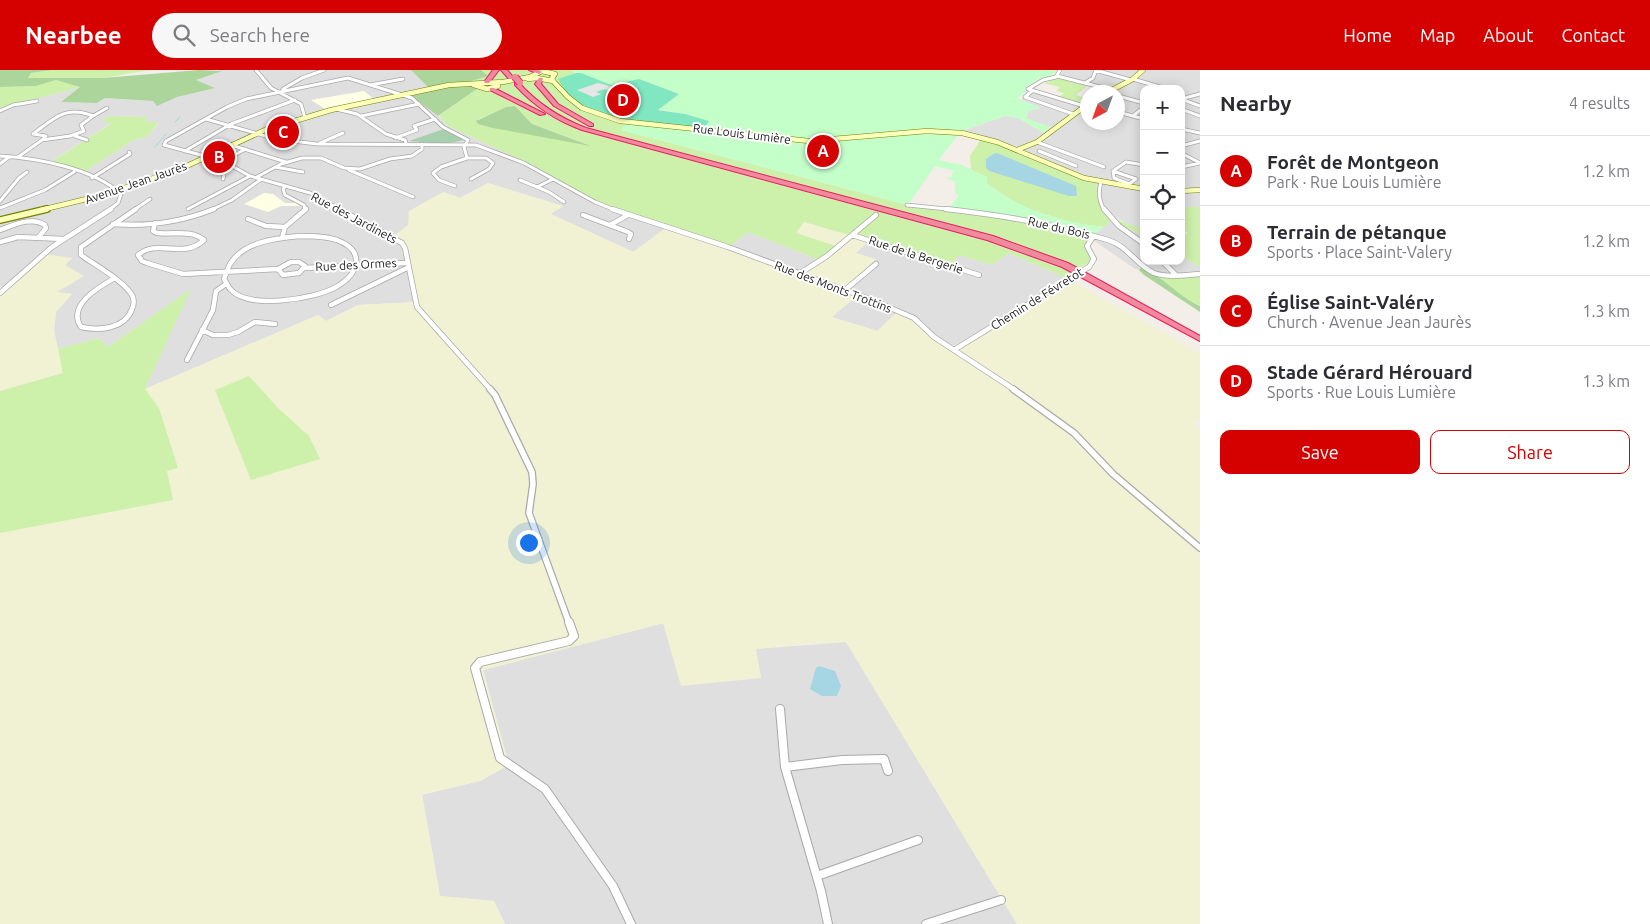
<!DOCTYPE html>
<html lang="en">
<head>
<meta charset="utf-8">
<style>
	:root { --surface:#fff; --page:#f7f7f7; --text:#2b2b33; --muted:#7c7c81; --line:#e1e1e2; --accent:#d40100 }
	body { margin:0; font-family:Ubuntu,sans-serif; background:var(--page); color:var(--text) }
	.controls { position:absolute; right:15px; top:15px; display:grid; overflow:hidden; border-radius:10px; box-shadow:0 2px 12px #0003 }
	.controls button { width:45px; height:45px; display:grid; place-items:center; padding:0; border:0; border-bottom:1px solid var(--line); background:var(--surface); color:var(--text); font:25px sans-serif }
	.compass { position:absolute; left:1080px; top:15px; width:45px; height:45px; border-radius:50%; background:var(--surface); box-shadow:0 2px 12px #0003; rotate:221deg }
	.you { position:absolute; left:528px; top:472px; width:18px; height:18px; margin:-12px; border:4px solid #fff; border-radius:50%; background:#1a73e8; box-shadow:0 0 0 8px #1a73e833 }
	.badge { display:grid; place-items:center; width:32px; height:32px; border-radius:50%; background:var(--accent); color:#fff; font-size:16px; font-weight:700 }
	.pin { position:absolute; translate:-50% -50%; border:2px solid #fff; box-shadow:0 1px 5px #0006 }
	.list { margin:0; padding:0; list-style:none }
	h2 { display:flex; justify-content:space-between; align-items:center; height:65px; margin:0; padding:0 20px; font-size:21px }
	h2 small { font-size:16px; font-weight:400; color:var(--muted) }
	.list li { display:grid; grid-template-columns:32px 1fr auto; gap:15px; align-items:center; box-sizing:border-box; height:70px; padding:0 20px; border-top:1px solid var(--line) }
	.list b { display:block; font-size:19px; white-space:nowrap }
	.list p { margin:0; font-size:16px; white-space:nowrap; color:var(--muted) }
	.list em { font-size:16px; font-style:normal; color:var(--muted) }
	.actions { display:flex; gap:10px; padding:15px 20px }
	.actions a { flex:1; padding:11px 0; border:1px solid var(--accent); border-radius:10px; text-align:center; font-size:18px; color:var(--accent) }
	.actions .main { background:var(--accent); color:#fff }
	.icon { flex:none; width:28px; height:28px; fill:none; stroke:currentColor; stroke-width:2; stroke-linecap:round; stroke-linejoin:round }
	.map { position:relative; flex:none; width:1200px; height:854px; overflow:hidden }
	header { display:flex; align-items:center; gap:30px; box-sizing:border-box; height:70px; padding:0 25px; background:var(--accent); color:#fff }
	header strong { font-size:24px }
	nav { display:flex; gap:28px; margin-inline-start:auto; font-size:18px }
	.search { width:350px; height:45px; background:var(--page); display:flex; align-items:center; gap:12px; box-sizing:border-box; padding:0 18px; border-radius:28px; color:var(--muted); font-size:19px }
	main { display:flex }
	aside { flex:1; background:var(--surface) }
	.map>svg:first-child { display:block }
	.residential { fill:#e0dfdf; fill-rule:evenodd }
	.education { fill:#ffffe5 }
	.farmland { fill:#f0f2d3 }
	.grass { fill:#cdf0ab; fill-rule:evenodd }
	.forest { fill:#abd59a }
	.cemetery { fill:#a7cead }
	.park { fill:#c4fec9 }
	.pitch { fill:#81e7c0 }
	.parking { fill:#e6e6e6 }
	.water { fill:#a6d5e3 }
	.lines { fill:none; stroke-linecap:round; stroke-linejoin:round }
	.stream { stroke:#a6d5e3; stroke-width:1 }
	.street-far3-casing { stroke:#a9a9a9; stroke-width:4.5 }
	.street-far2-casing { stroke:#a9a9a9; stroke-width:6 }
	.street-far1-casing { stroke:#a9a9a9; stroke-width:8 }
	.street-casing { stroke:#a9a9a9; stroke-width:10 }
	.secondary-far1-casing { stroke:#738200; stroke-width:5.5 }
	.secondary-casing { stroke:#738200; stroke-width:8 }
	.highway-casing { stroke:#eb1b61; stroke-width:2 }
	.street-far3 { stroke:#fff; stroke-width:3 }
	.street-far2 { stroke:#fff; stroke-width:4.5 }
	.street-far1 { stroke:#fff; stroke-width:5.5 }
	.street { stroke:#fff; stroke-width:8 }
	.secondary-far1 { stroke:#fbffba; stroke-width:4.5 }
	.secondary { stroke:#fbffba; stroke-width:5.5 }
	.highway { fill:#ef8b9d; fill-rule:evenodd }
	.street-bridge-casing { stroke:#a9a9a9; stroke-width:6; stroke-linecap:butt }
	.highway-bridge-casing { stroke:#eb1b61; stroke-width:8; stroke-linecap:butt }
	.street-bridge { stroke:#fff; stroke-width:4.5 }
	.highway-bridge { stroke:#ef8b9d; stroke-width:6 }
	.labels { text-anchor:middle; stroke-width:4; stroke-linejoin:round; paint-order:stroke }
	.far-street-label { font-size:12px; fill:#222; stroke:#fff }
</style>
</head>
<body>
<header>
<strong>Nearbee</strong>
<div class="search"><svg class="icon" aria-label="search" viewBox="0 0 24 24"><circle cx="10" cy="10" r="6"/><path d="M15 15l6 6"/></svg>Search here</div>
<nav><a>Home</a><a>Map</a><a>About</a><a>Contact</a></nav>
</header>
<main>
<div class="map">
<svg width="1200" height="854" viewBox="0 0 1200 854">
	<rect width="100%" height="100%" fill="#f3efe8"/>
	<path class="residential" d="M221,0h190l19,18 -13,11 21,17 10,10 87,40 49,30 83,31 -33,25 -84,-38 12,-8 -74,-23 -80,42 -5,17 4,5 9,55 -58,3 -32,16 -8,-6 -173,74 45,-99 -82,57 -9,-9 -41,11 -4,-18 2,-19 16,-18 -16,-1 9,-28 7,-7 -68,30 -4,-1v-179l81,-21 -20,15 36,1 8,-5 48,3 4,4 20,-8 37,-9 -18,-8zM109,46l38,1 -2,5 14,1 -11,13 -16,5 -49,32 -31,-12 61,-39 -12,-1z
		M1063,0h137v137h-19v-118h-37v139l-12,-2 -21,-11 -41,-41 -77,-33 -36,-7 5,-3 43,-15 13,2 26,15 -18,-15 2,-7 12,-3 -19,-8 12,-8 54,14 1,16h30v-30l-58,-17z
		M1112,150l32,16v25h37v-5l19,11v5l-34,2 -31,-5 -45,-31z
		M748,162l71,28 -17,14 -73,-27z
		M870,170l89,15 33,10 17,-12 57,25 -36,24 -76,44 -65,-25 -11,10 -47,-14 26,-21 -14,-7 32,-30 -20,-6z
		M664,553l97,54 -5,-26 1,-2 89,-7 171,282h-512l-11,-23 -54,-5 -18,-102 58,-13 29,-16 -26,-95z"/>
	<path class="education" d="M364,21l10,8 -47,11 -16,-10z
		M264,123l9,1 12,9h11l5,3h-20l-13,6 -24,-8z"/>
	<path class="farmland" d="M488,113l75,23 -12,8 82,38 34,-25 134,47 35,-28 -41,-13 9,-11 45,14 21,4 -14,13 20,6 -33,30 14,7 -25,21 45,14 21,-20 19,8 16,16 18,10 6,1 109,-68 134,75v67l-8,3 8,5v496h-183l-171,-282 -31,1 -58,6 -1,2 5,27 -80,8 -18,-63 -180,47 26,95 -29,16 -58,14 18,101 54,5 11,23h-505v-391l173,-33 -6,-30 10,-2 -18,-60 -14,-19 173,-74 8,6 32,-16 58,-3 -9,-55 -4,-5 -10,-5 15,-12 1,-14 34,-19 19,6z
		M45,184l27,4 -7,7 19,11 -27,16 15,2 -16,18 -2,19 9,42 -63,18v-99z"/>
	<path class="grass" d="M53,0h97l-47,8h-76l4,-5z
		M481,0h89l6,3 -18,7 48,35 23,4 -8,11 287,75 141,19 44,11 -8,11 7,14 -26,18 -57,-25 -17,12 -33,-10 -8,10 -147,-43 -8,11 40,13 -17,14 -71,-28 -19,15 -105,-34 -40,-17 -49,-30 -87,-40 -9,-10 37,-27 -18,-4 29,-9zM515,36l17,18 54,20 -108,-20 -1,-4 29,-13z
		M1058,8l29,8 -11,9 9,3 -6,4 -20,-5 5,-4 -8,-2 4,-4 -16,-4z
		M56,10l25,7 -81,21v-21l36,-1z
		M109,46l39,1 -3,5h14l-11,14 -16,5 -49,32 -32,-11 61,-39 -11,-2z
		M981,69l12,2 77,33 26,8c1,7 2,18 5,23 9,14 28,20 43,23v8l-32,-16 -8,7 -31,-4 -51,-16 -35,-23v-7l-12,-4 -4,-4 -1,-13z
		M1181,137h19v60l-19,-11v-23l8,1 -8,-6z
		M1200,202v34c-17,-8 -31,-20 -45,-32z
		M191,219l-46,100 14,19 19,60 -11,3 6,29 -173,33v-142l63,-18 -5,-24 41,-11 9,9z
		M249,306l29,32 31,28 11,23 -69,21 -36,-90z"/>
	<path class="forest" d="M0,0h52l-21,3 -3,5h75l96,-8 23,1 -26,9 19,8 -38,9 -20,9 -4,-5 -48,-3 -8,5 -36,-1 19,-15 -24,-7 -20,6 -36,1z
		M411,0h70l7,6 -30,9 20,3 -40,28 -29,-22 20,-6z
		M515,36l17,18 59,22 -98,-18 -15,-4 -2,-3 30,-14z
		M1141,198c24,9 36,28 59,38v6l-56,-37 -5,-5z"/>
	<path class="cemetery" d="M444,59l20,11 -20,4 -35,-3z"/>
	<path class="park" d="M570,0h486l-5,7 -11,1 -15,10v5l-8,5 24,10 -13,3 -2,7 25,9 -7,6 -26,-15 -13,-2 -44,15 -22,29 23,5 25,12v7c35,26 73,38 117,43l-11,8 -44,-11 -100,-16 10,-13 -4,-1v-12l-9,-4 6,-1v-4l3,-2 -20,-5 -27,39 -287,-75 8,-11 76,9 4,-7 -24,-7 -28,-5 22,-15 -40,-15 -28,6z"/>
	<path class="pitch" d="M576,3h5l30,12 28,-6 40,15 -21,16 27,4 24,7 -4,7c-33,-4 -101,-6 -128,-25 -8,-6 -14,-15 -19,-24z"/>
	<path class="parking" d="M598,13l19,5 -8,3 -5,-2 -8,3 5,2 -8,3 -16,-7z"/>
	<path class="water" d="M997,83l79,33 1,10h-8l-80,-25 -3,-3v-9l7,-5z
		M819,596l16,5 6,15 -4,10h-15l-12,-7 6,-21z"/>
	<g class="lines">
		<path class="stream" d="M175,52l5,-5
			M155,77l11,-13"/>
		<defs>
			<path id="street-far3" d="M256,0l15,18 30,16 4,14
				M1060,0l-4,7 -13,3 -15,9 56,17
				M1095,0l36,10
				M1057,6l55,14
				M1133,9l34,10
				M1085,13l8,-5 3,-8
				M370,15l33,-6
				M283,19l19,-11 22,-8
				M1032,21l-7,6 48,17
				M1118,26l26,7
				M1181,29l19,7
				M1181,29l19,-5
				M336,39l21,5 29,20 19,6 1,3
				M1181,39l19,7
				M0,41l13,-6 24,-4 -17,3
				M1118,42l26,7
				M93,46l14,-8
				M361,46l58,-12
				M1133,46l11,-9
				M206,49l70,20 41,5 159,1 48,18 71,39 20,8
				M1181,59l19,4
				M75,66l12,4
				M395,68l22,-8 -3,-4 21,-7
				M1037,72l67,25
				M320,73l23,-10
				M231,75l55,17
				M1181,76l19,-5
				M185,81l46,-27 64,-24
				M1039,81l37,15
				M1181,83l19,10
				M0,86c36,2 93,12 121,38l-3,9 -9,7
				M18,87l24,-17 28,-4 14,-5 -3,-6 12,-9c-27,-11 -39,2 -60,18l13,2 -3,3
				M467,88h19l7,5 -4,6 -18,10
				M223,91l23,-12
				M0,94l9,-7
				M275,97l28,5
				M1181,97l19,-4
				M349,100l64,27
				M1113,101l23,8 -7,5 -15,-6z
				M1113,101l13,-9 18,3
				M92,108l38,-24 -1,-2
				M255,108l26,-14 21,-6h19l23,10 16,1 30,-10 22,-3 10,-7v-5
				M223,109l2,-10 6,-3
				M520,110l29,12 15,10
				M1101,112c-3,11 -2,18 3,28
				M286,116l-3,3 2,6 19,10 1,5
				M537,117l16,-8
				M0,131l19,-23 8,-6
				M907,135l50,5
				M0,138l45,-18 29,-18
				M188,139l62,-33
				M134,140l16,-11
				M211,140l21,-10 28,-20
				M341,140l-31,-17 -60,-17 -27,-15 -59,-16 2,-4 61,-34 19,-8 102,-21 64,20 31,29 25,13 -4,7 3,11 -26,9 -8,6 6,7 16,6"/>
			<path id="street-far2" d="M339,139l63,34 3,5 12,59 74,83
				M612,139l116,38 141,52 45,19 20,19 81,53
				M946,139c54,6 109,15 162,31 20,6 28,25 46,33 14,5 31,2 46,1
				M1104,139l15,17 25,18
				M583,145l45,17 3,2 -2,5
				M248,149l18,7 19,1
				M155,153l-2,8 4,2c16,2 34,-4 47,7 -21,20 -47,-2 -66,15l4,6 5,2 36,11 95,-5
				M113,154c35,3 68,-2 101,-15
				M610,155l18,-10
				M0,160c14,-5 31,-14 45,-5l1,3 -8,10
				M852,165l127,40
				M299,166c13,0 26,0 38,4 29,11 22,34 -1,47 -21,12 -88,23 -106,2 -2,-3 -4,-7 -6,-10 2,-5 4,-11 6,-15 13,-22 46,-26 69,-28z
				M282,168l3,-11 21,-18
				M0,172l18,-5 46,2
				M1162,191l14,14
				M291,192h8l6,4 -6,7 -16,2 -5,-6z
				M1089,197l5,-8 -7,-13 6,-9
				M305,198l101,-5
				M799,204l28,-18 49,-41
				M113,209c-16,9 -46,27 -32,48 18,4 44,2 51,-18 2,-4 2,-8 1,-12 -7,-15 -38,-32 -52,-42v-8l55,-38
				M845,220l31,-26
				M0,223l52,-46 59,-38
				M331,235l76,-37
				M202,260l11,5h15l10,-3 17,-10 20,2
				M954,280l118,-73
				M187,290l26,-50 3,-19 10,-7"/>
			<path id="street-far1" d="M490,319l5,6 37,77 1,12 -4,29 40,110
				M1013,319l61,44 39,41 87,74"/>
			<path id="street" d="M569,552l5,14 -5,5 -89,21 -5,6 25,90 45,31 68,97 18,38
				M780,639l5,58 36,124 7,33
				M785,697l57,-7 42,-1 4,12
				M817,806l101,-36
				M926,854l75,-24"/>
			<path id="secondary-far1" d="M528,9l9,-1 16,3
				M474,15l13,4 11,-3
				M1108,22l25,-13 10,-9
				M1017,80l20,-8 51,-38
				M1181,121l19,-1
				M41,140l62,-15 75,-25 87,-40 66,-20 118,-25 54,-3 27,-5 12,-6 13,3 -3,4 1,3 15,16 14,11 38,13 189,20 118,-10 35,2 35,9 87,36 60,11"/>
			<path id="secondary" d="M0,150l47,-11"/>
			<path id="highway" d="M493,0h6l-10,13h-4l-1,-1z
				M501,0h6l7,8 -1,1h-4z
				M529,0h9l4,2 -3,2z
				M539,8h4l-2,6 17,20 35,20v2h-4l-35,-20 -19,-22z
				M515,13h4c19,21 41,35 67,45l407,108 75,27 132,73v5l-138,-74 -75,-27 -405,-110c-27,-10 -48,-24 -67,-45z
				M490,18h4l51,26 -5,1 -50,-25z"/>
		</defs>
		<use href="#street-far3" class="street-far3-casing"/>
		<use href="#street-far2" class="street-far2-casing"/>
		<use href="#street-far1" class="street-far1-casing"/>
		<use href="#street" class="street-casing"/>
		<use href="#secondary-far1" class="secondary-far1-casing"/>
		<use href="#secondary" class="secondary-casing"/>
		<use href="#highway" class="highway-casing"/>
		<use href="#street-far3" class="street-far3"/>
		<use href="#street-far2" class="street-far2"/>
		<use href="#street-far1" class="street-far1"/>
		<use href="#street" class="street"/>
		<use href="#secondary-far1" class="secondary-far1"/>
		<use href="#secondary" class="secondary"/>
		<use href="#highway" class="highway"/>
		<defs>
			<path id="street-bridge" d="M1072,207l17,-10"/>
			<path id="highway-bridge" d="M515,7l5,6"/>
		</defs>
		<use href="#street-bridge" class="street-bridge-casing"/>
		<use href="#highway-bridge" class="highway-bridge-casing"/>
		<use href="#street-bridge" class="street-bridge"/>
		<use href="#highway-bridge" class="highway-bridge"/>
	</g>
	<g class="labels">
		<g class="far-street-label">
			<text transform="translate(742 64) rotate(7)" y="4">Rue Louis Lumière</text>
			<text transform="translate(136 113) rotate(-19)" y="4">Avenue Jean Jaurès</text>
			<text transform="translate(354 148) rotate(28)" y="4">Rue des Jardinets</text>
			<text transform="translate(1059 158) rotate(13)" y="4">Rue du Bois</text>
			<text transform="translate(916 185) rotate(18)" y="4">Rue de la Bergerie</text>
			<text transform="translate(356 195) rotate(-3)" y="4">Rue des Ormes</text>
			<text transform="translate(833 217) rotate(21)" y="4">Rue des Monts Trottins</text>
			<text transform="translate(1037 229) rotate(-32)" y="4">Chemin de Févretot</text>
		</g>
	</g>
</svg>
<div class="controls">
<button>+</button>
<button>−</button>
<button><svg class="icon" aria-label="locate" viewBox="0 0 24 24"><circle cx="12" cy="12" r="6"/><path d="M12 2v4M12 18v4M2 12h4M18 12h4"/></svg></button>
<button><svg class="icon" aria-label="layers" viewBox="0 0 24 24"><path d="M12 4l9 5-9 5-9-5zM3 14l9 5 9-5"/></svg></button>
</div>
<svg class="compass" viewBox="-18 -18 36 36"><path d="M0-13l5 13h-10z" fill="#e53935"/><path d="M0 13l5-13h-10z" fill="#7c7c81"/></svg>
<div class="you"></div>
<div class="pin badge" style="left:823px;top:81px">A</div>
<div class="pin badge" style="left:219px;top:87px">B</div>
<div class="pin badge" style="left:283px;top:62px">C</div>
<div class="pin badge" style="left:623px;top:30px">D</div>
</div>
<aside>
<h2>Nearby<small>4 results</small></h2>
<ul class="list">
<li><span class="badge">A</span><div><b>Forêt de Montgeon</b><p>Park · Rue Louis Lumière</p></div><em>1.2 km</em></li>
<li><span class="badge">B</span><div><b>Terrain de pétanque</b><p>Sports · Place Saint-Valery</p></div><em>1.2 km</em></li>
<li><span class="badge">C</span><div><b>Église Saint-Valéry</b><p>Church · Avenue Jean Jaurès</p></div><em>1.3 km</em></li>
<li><span class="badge">D</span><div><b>Stade Gérard Hérouard</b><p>Sports · Rue Louis Lumière</p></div><em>1.3 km</em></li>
</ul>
<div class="actions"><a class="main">Save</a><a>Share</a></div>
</aside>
</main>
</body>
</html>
